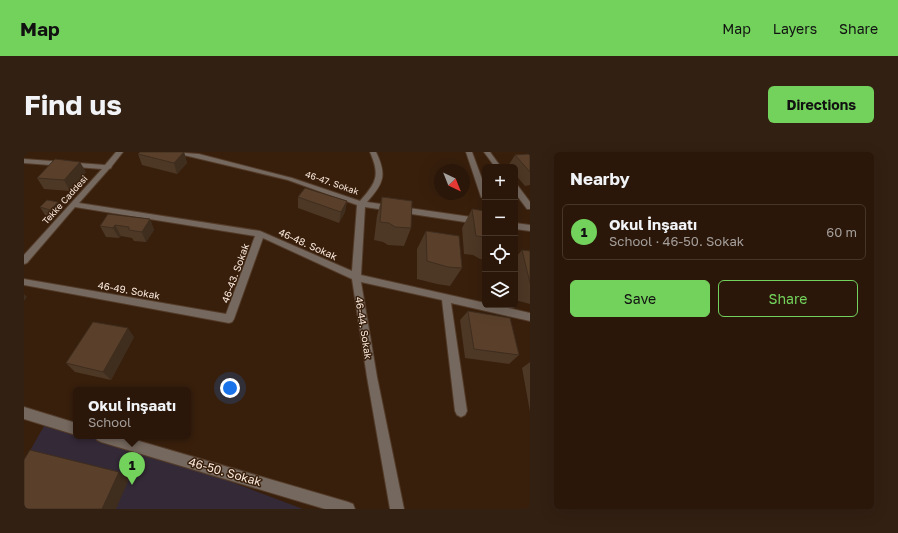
<!DOCTYPE html>
<html lang="en">
<head>
<meta charset="utf-8">
<style>
	:root { --surface:#2a1709; --page:#322012; --text:#f1f3f6; --muted:#a59f9c; --line:#46362a; --accent:#73d25c }
	body { margin:0; font-family:"Golos Text",sans-serif; background:var(--page); color:var(--text) }
	.controls { position:absolute; right:12px; top:12px; display:grid; overflow:hidden; border-radius:6px; box-shadow:0 4px 16px #0002 }
	.controls button { width:36px; height:36px; display:grid; place-items:center; padding:0; border:0; border-bottom:1px solid var(--line); background:var(--surface); color:var(--text); font:20px sans-serif }
	.compass { position:absolute; left:410px; top:12px; width:36px; height:36px; border-radius:50%; background:var(--surface); box-shadow:0 4px 16px #0002; rotate:137deg }
	.you { position:absolute; left:206px; top:236px; width:14px; height:14px; margin:-10px; border:3px solid #fff; border-radius:50%; background:#1a73e8; box-shadow:0 0 0 6px #1a73e833 }
	.badge { display:grid; place-items:center; width:26px; height:26px; border-radius:50%; background:var(--accent); color:#111; font-size:13px; font-weight:700 }
	.pin { position:absolute; translate:-50% -33px; filter:drop-shadow(0 1px 2px #0008) }
	.pin::after { content:''; position:absolute; top:21px; width:14px; height:12px; background:inherit; clip-path:polygon(0 0,100% 0,50% 100%) }
	.popup { position:absolute; left:49px; top:235px; width:118px; height:52px; box-sizing:border-box; display:grid; place-content:center; border-radius:6px; background:var(--surface); filter:drop-shadow(0 1px 3px #0005); font-size:13px; white-space:nowrap; color:var(--muted) }
	.popup b { font-size:15px; color:var(--text) }
	.popup::after { content:''; position:absolute; left:50%; top:100%; margin-left:-8px; border:8px solid transparent; border-top-color:var(--surface) }
	.list { margin:0; padding:0; list-style:none }
	h2 { display:flex; justify-content:space-between; align-items:center; height:52px; margin:0; padding:0 16px; font-size:17px }
	h2 small { font-size:13px; font-weight:400; color:var(--muted) }
	.list li { display:grid; grid-template-columns:26px 1fr auto; gap:12px; align-items:center; box-sizing:border-box; height:56px; margin:0 8px 8px; padding:0 8px; border:1px solid var(--line); border-radius:6px }
	.list b { display:block; font-size:15px; white-space:nowrap }
	.list p { margin:0; font-size:13px; white-space:nowrap; color:var(--muted) }
	.list em { font-size:13px; font-style:normal; color:var(--muted) }
	.actions { display:flex; gap:8px; padding:12px 16px }
	.actions a { flex:1; padding:9px 0; border:1px solid var(--accent); border-radius:6px; text-align:center; font-size:14px; color:var(--accent) }
	.actions .main { background:var(--accent); color:#111 }
	.icon { flex:none; width:22px; height:22px; fill:none; stroke:currentColor; stroke-width:2; stroke-linecap:round; stroke-linejoin:round }
	.map { position:relative; flex:none; width:506px; height:357px; overflow:hidden; border-radius:6px }
	header { display:flex; align-items:center; gap:24px; box-sizing:border-box; height:56px; padding:0 20px; background:var(--accent); color:#111 }
	header strong { font-size:19px }
	nav { display:flex; gap:22px; margin-inline-start:auto; font-size:14px }
	.intro { display:flex; align-items:center; justify-content:space-between; box-sizing:border-box; height:96px; padding:0 24px }
	h1 { margin:0; font-size:28px }
	.button { padding:10px 18px; border-radius:6px; background:var(--accent); color:#111; font-size:14px; font-weight:700 }
	main { display:flex; gap:24px; padding:0 24px }
	aside { flex:1; background:var(--surface); border-radius:6px; box-shadow:0 4px 16px #0002 }
	.map>svg:first-child { display:block }
	.education { fill:#342937 }
	.lines { fill:none; stroke-linecap:round; stroke-linejoin:round }
	.minor-casing { stroke:#533b29; stroke-width:2 }
	.minor { fill:#75685e; fill-rule:evenodd }
	.wall { fill:#4d3725 }
	.shaded-wall { fill:#3f2d1e }
	.building { fill:#5a402b; stroke:#3f2d1e }
	.labels { text-anchor:middle; stroke-width:3; stroke-linejoin:round; paint-order:stroke }
	.far-street-label { font-size:9px; fill:#fae9dd; stroke:#381f0c }
	.street-label { font-size:10px; fill:#fae9dd; stroke:#381f0c }
	.near-street-label { font-size:12px; fill:#fae9dd; stroke:#381f0c }
</style>
</head>
<body>
<header>
<strong>Map</strong>
<nav><a>Map</a><a>Layers</a><a>Share</a></nav>
</header>
<div class="intro"><h1>Find us</h1><a class="button">Directions</a></div>
<main>
<div class="map">
<svg width="506" height="357" viewBox="0 0 506 357">
	<rect width="100%" height="100%" fill="#381f0c"/>
	<path class="education" d="M27,262l25,10v12h33l194,73h-279v-48z"/>
	<g class="lines">
		<defs>
			<path id="minor" d="M92,0h7l-11,14 -1,2 -2,1 -30,34 181,28 92,40 5,-66 -69,-25 -117,-28 28,2 93,24 68,23c17,-19 20,-26 10,-49h6c11,23 8,31 -9,50l118,17v6l-120,-18 -4,68 124,28v2h10l35,8v8l-79,-18 16,108 -2,4 -4,2 -4,-2 -2,-4 -13,-111 -81,-18 16,95 27,132h-14l-23,-132 -15,-98 -89,-41 -29,81 -2,3 -3,1 -205,-38v-6l202,35 29,-78 -180,-29 -48,56 -3,1v-9l78,-86 -78,-6v-4l81,6z
				M442,0h6l13,35v12l-4,-2z
				M460,0h6l11,15h-6z
				M491,34h3l12,16v7h-3l-12,-16z
				M491,71l15,2v6l-15,-2z
				M0,255l52,16v12l-52,-16z
				M71,284h27l226,66 5,2 2,5h-30l-224,-67 -4,-2z"/>
		</defs>
		<use href="#minor" class="minor-casing"/>
		<use href="#minor" class="minor"/>
	</g>
	<path class="wall" d="M160,0l3,11 -10,11 -35,-9 -4,-11z
		M506,2v31l-5,1 -10,-12v-7h-6l-1,-1 7,-11z
		M62,20l-16,19 -26,-2 -7,-11z
		M274,45l49,4 -2,11 -6,11 -41,-15z
		M358,45l29,31 -7,18 -16,-1 -5,-3 -9,-2 3,-24z
		M16,55l22,3 -7,7 -10,-2z
		M448,57l13,2v48h-5l-7,-4 -9,-1 -2,-26z
		M126,67l4,11 -8,12 -12,-1 -2,-3 -11,-2 -2,2 -13,-1 -6,-11z
		M402,79l36,37 -12,18 -13,-2 -20,-5v-30z
		M498,98l8,1v53l-15,-4v-42z
		M444,159l51,44 -10,9 -44,-6 -5,-38z
		M110,185l-23,43 -36,-8 -9,-9z
		M506,210v50l-8,-44z"/>
	<path class="shaded-wall" d="M160,0l3,11 -10,11 -3,-11z
		M56,10l6,10 -16,19 -6,-11z
		M323,49l-2,11 -6,11 2,-11z
		M34,50l4,8 -7,7 -5,-7z
		M126,67l4,11 -8,12 -4,-10z
		M91,73l6,11 -2,2 -6,-10z
		M0,142l3,3 -3,4z
		M104,176l6,9 -23,43 -8,-8z
		M95,320l11,5 -14,32h-14z"/>
	<path class="building" d="M116,0h44l-10,11 -36,-9z
		M506,2v18l-15,-17z
		M31,7l25,3 -16,18 -27,-2z
		M281,36l42,13 -6,11 -6,-2 -37,-13z
		M358,45l30,4 -1,27 -16,-1 -6,-4 -9,-1z
		M23,48l11,2 -8,8 -10,-3z
		M448,57l13,2v26l-9,-1z
		M84,62l42,5 -8,13 -13,-2v-3l-14,-2 -2,3 -13,-2z
		M402,79l33,5 3,32 -14,-1 -21,-6z
		M498,98l8,1v32z
		M444,159l42,7 9,37 -45,-6z
		M69,170l35,6 -25,44 -37,-9z
		M6,298l89,22 -17,37h-78v-49z"/>
	<g class="labels">
		<g class="far-street-label">
			<text transform="translate(308 31) rotate(19)" y="3">46-47. Sokak</text>
			<text transform="translate(41 48) rotate(-48)" y="3">Tekke Caddesi</text>
		</g>
		<g class="street-label">
			<text transform="translate(284 92) rotate(24)" y="4">46-48. Sokak</text>
			<text transform="translate(211 121) rotate(-70)" y="4">46-43. Sokak</text>
			<text transform="translate(105 138) rotate(10)" y="4">46-49. Sokak</text>
			<text transform="translate(340 176) rotate(81)" y="4">46-44. Sokak</text>
		</g>
		<g class="near-street-label">
			<text transform="translate(201 320) rotate(16)" y="4">46-50. Sokak</text>
		</g>
	</g>
</svg>
<div class="controls">
<button>+</button>
<button>−</button>
<button><svg class="icon" aria-label="locate" viewBox="0 0 24 24"><circle cx="12" cy="12" r="6"/><path d="M12 2v4M12 18v4M2 12h4M18 12h4"/></svg></button>
<button><svg class="icon" aria-label="layers" viewBox="0 0 24 24"><path d="M12 4l9 5-9 5-9-5zM3 14l9 5 9-5"/></svg></button>
</div>
<svg class="compass" viewBox="-18 -18 36 36"><path d="M0-13l5 13h-10z" fill="#e53935"/><path d="M0 13l5-13h-10z" fill="#a59f9c"/></svg>
<div class="you"></div>
<div class="pin badge" style="left:108px;top:333px">1</div>
<div class="popup"><b>Okul İnşaatı</b>School</div>
</div>
<aside>
<h2>Nearby<small></small></h2>
<ul class="list">
<li><span class="badge">1</span><div><b>Okul İnşaatı</b><p>School · 46-50. Sokak</p></div><em>60 m</em></li>
</ul>
<div class="actions"><a class="main">Save</a><a>Share</a></div>
</aside>
</main>
</body>
</html>
